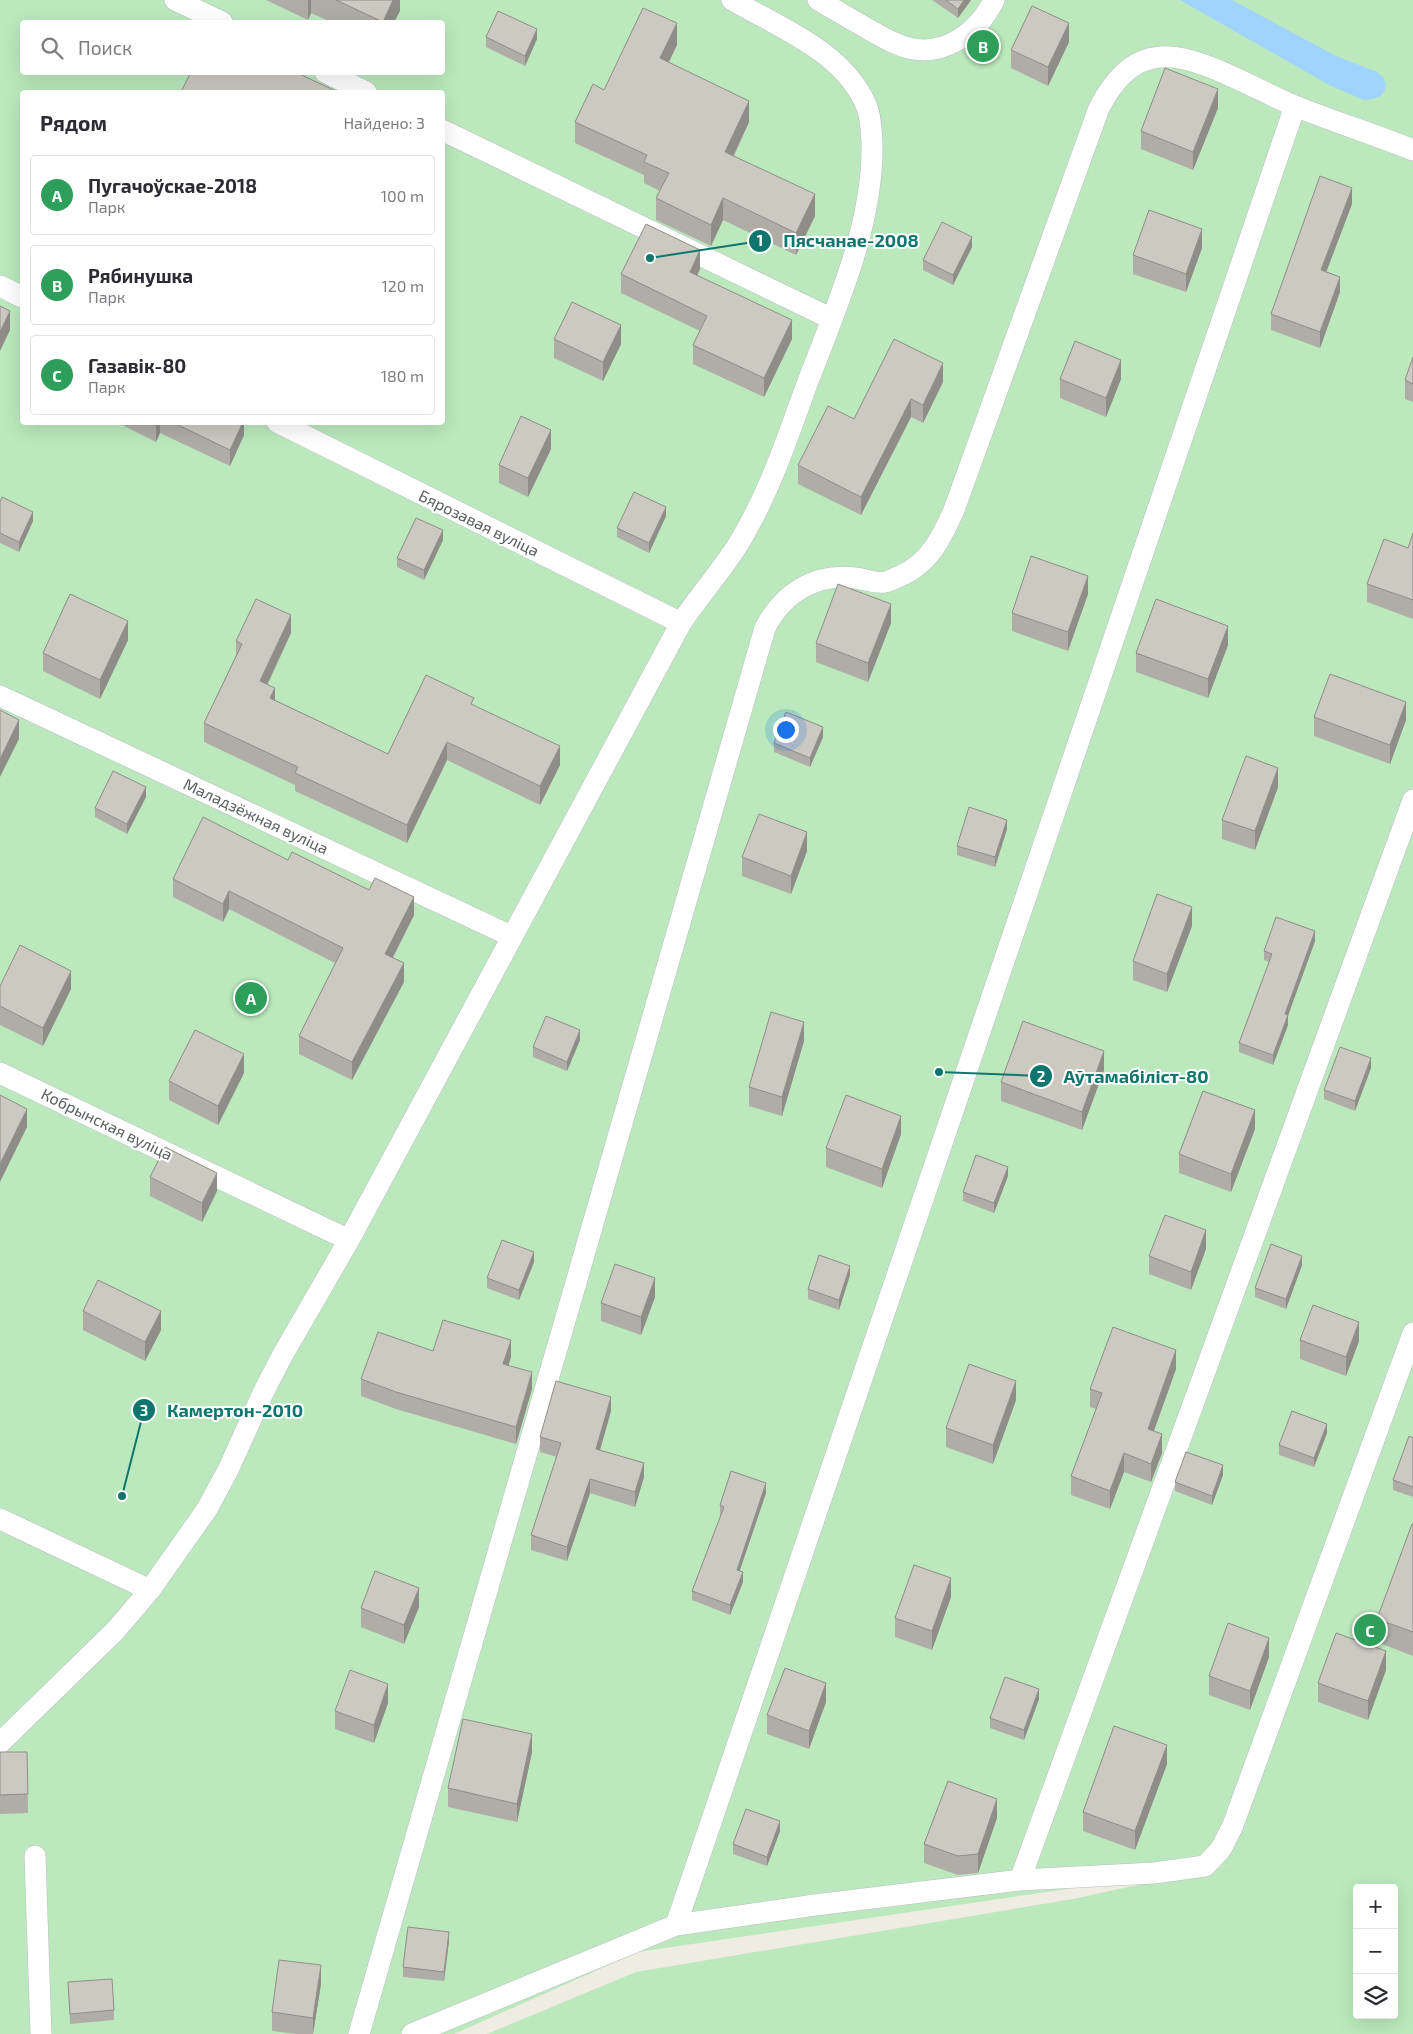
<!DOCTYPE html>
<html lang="ru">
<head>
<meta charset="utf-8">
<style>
	:root { --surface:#fff; --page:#f7f7f7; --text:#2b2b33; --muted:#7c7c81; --line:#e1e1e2; --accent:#f9371d }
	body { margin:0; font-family:"Exo 2",sans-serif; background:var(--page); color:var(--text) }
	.controls { position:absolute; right:15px; bottom:15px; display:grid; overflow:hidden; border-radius:5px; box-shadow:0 5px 20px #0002 }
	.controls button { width:45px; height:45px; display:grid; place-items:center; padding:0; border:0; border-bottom:1px solid var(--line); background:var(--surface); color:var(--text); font:25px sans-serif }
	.you { position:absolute; left:785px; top:729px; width:18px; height:18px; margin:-12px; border:4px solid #fff; border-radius:50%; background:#1a73e8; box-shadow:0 0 0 8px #1a73e833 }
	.badge { display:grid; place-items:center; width:32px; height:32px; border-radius:50%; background:var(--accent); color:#fff; font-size:16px; font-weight:700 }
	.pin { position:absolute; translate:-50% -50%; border:2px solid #fff; box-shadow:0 1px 5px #0006 }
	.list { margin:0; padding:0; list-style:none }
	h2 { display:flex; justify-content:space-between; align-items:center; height:65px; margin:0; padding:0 20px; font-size:21px }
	h2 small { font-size:16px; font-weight:400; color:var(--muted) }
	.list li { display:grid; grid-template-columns:32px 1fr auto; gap:15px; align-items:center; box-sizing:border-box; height:80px; margin:0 10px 10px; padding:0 10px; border:1px solid var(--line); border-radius:5px }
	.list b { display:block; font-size:19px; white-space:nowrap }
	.list p { margin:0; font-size:16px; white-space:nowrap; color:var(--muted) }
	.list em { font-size:16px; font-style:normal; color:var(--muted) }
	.icon { flex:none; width:28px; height:28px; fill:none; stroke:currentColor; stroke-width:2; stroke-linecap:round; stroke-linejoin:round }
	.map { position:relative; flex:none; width:1413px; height:2034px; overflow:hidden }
	.search { position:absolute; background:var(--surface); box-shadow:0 5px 20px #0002; left:20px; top:20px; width:425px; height:55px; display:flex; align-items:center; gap:12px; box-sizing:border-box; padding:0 18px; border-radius:5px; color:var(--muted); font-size:19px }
	.panel { position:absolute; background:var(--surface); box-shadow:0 5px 20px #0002; left:20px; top:90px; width:425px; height:335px; border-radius:5px }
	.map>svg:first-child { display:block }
	.green { fill:#bbe9bd; fill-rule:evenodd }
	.water { fill:#a1d3ff }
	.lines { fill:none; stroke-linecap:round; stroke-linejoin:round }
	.service-casing { stroke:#babcc2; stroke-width:22 }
	.service { stroke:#fff; stroke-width:21 }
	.wall { fill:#afada6 }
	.shaded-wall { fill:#8f8d87 }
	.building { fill:#ccc9c1; stroke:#8f8d87 }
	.labels { text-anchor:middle; stroke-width:4; stroke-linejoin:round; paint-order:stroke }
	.street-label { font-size:16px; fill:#5a5e64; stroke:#fff }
	.leader { fill:none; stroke:#0f766e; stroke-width:2 }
	.callout-dot { fill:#0f766e; stroke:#fff; stroke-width:2 }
	.mark-label { font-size:15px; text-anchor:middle; font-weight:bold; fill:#fff }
	.callout-label { font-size:18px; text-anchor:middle; font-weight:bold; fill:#0f766e; stroke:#fff; stroke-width:4; stroke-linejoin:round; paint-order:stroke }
</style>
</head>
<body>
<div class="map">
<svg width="1413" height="2034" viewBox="0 0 1413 2034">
	<rect width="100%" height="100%" fill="#efece2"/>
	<path class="green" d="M0,0h1413v2034h-926l149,-62 437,-73 157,-34 -592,87 -184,82h-454zM22,22h420v50h-420zM22,92h420v330h-420zM1357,1888h37v127h-37z"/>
	<path class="water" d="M1180,0h52l104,56 41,16 6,5 3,7 -1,6 -4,6 -8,3 -9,1 -33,-14z"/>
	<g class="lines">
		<defs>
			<path id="service" d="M175,0l47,22
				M818,0c17,10 33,19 50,29 32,18 55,31 90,11 16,-9 28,-24 36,-40
				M325,72l41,20
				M442,130l390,189
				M0,286l22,11
				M277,422l404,201
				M0,696l511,240
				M0,1073l349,167
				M0,1519l150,71
				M0,1743l115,-112 35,-41 57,-81 21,-39 35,-77 19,-37 67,-116 332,-617c22,-33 49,-61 67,-96 25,-45 41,-94 59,-143 29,-76 67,-160 65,-242 -1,-12 -1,-27 -6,-37 -22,-53 -87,-78 -134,-105
				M35,1856l6,178
				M1020,1880l393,-1080
				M676,1925l619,-1819
				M359,2034l406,-1406c18,-35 50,-55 90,-50 10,1 20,6 30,4 5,-1 10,-4 15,-6 29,-12 42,-39 54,-66l145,-402c13,-25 31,-49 62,-51 36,-4 99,35 134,49 39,16 79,28 118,44
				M412,2034l264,-109 139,-20 205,-25 134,-7 51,-7 16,-17 12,-24 180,-492"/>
		</defs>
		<use href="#service" class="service-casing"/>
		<use href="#service" class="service"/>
	</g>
	<path class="wall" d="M266,0h134v11l-6,11h-63l-20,-9 -3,7z
		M932,0h39l-13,18z
		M486,37l51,2 -12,27 -39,-19z
		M1069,42l-21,44 -37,-18v-18z
		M677,45l-8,17 80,60 -15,34 81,60 -19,39 -73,-35 -12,26 -55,-26v-22l4,-7 -16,-8v-8l-69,-32v-21l29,-32z
		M1218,108l-25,62 -52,-21v-18z
		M1352,204l-26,68 14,20 -20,56 -49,-18v-16z
		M972,247l-19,38 -30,-15v-10z
		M1202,248l-16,44 -53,-18v-19z
		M700,269l-3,6 95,64 -28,58 -71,-33v-19l7,-14 -79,-38v-19z
		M554,339l67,5 -18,37 -49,-23z
		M1413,357v45l-8,-3v-19z
		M1060,379h61l-15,38 -46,-19z
		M943,382l-20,41 -12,-6 -50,98 -63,-31v-19l56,-46z
		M116,422h128v13l-14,31 -70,-33 -4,9z
		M551,449l-23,48 -29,-14v-18z
		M0,502l33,19 -14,31 -19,-9z
		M666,516l-17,37 -32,-16v-9z
		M1413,533v86l-46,-17v-18l41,-36z
		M443,540l-19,40 -27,-13v-9z
		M1088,594l-20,57 -56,-20v-18z
		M891,623l-23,59 -52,-20v-19z
		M291,633l-23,51 7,16 113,54 86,-49 86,60 -20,40 -93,-45 -40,83 -112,-52v-6l-91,-43v-19l32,-68v-14z
		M128,640l-28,59 -57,-28v-18z
		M1228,645l-20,53 -72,-26v-19z
		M1314,717l92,3 -16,44 -76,-28z
		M823,737l-13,30 -36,-15v-9z
		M1278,787l-23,63 -33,-11v-19z
		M146,797l-19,37 -32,-17v-9z
		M1007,829l-12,38 -38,-12v-9z
		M807,851l-16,43 -49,-18v-19z
		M288,860l126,55 -21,43 11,24 -52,98 -53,-26v-18l36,-73 -106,-54 -6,13 -50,-25v-18z
		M1192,926l-25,66 -34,-12v-19z
		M1315,941l-27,74v10l-15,40 -34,-13v-9l30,-81 -5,-2v-9z
		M0,986l71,3 -28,57 -43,-21z
		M580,1040l-13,31 -34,-14v-10z
		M804,1041l-22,75 -33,-10v-19z
		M1371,1068l-16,43 -31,-12v-9z
		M1104,1070l-22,60 -81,-29v-19z
		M244,1073l-26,52 -49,-25v-19z
		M1255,1129l-24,63 -52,-19v-19z
		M901,1134l-19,54 -56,-21v-19z
		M1008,1176l-14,37 -31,-12v-9z
		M150,1177l67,14 -15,31 -52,-26z
		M1206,1249l-15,41 -42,-16v-18z
		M534,1262l-15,38 -32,-12v-10z
		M1302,1265l-16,44 -31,-12v-9z
		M850,1275l-11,35 -31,-11v-10z
		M655,1297l-14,38 -40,-14v-18z
		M83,1311l78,19 -16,31 -62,-31z
		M1300,1340l59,1 -13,35 -46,-17z
		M433,1351l78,6 -3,9 24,23 -16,55 -120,-35 -35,-13v-17z
		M1176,1369l-22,62 8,22 -11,29 -27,-10 -14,37 -39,-14v-19l25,-67 -6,-2v-18z
		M1016,1400l-23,64 -47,-17v-19z
		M611,1411l-11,39 44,27 -9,30 -45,-14 -23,68 -36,-11v-15l26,-78 -17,-5v-15z
		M1327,1433l-13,34 -35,-12v-10z
		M1413,1438v59l-20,-7v-10z
		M1223,1475l-11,30 -37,-14v-9z
		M766,1493l-27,78 4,11 -13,33 -38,-15v-9l29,-76h-1v-10z
		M1413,1524v132l-36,-14v-23z
		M951,1597l-19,53 -37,-13v-19z
		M419,1607l-15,37 -43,-17v-19z
		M1269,1657l-19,53 -41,-15v-19z
		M1386,1670l-18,50 -50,-18v-19z
		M1039,1699l-15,41 -34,-12v-10z
		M826,1702l-17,47 -42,-15v-19z
		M388,1703l-14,40 -39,-14v-18z
		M0,1752h27l1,61 -28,1z
		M532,1752l-15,70 -69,-15v-19z
		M1167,1764l-32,86 -52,-19v-19z
		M997,1818l-19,55 -20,2 -34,-12v-19z
		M780,1831l-13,35 -34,-12v-10z
		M449,1941l-5,40 -41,-4v-10z
		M68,1982l46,28v10l-44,4z
		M321,1984l-8,50h-16l-25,-3v-19z"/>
	<path class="shaded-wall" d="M308,0h3v13l-3,7z
		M393,0h7v11l-6,11h-11z
		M964,0h7l-13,18v-9z
		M677,23v22l-17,35v-22z
		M1069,23v19l-21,44v-19z
		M537,29v10l-12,27v-10z
		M1218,89v19l-25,62v-18z
		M749,101v21l-24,51v-21z
		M445,142v22l-3,6v-23z
		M1352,188v16l-31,82v-16z
		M815,194v22l-19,39v-22z
		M723,198v22l-12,26v-21z
		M1202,229v19l-16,44v-18z
		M972,237v10l-19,38v-10z
		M700,250v19l-10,22v-19z
		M1340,277v15l-20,56v-16z
		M10,311v19l-10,21v-19z
		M792,320v19l-28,58v-19z
		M621,325v19l-18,37v-19z
		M1121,360v19l-15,38v-19z
		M943,363v19l-20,41v-18z
		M911,399v18l-50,98v-18z
		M158,422h2v11l-4,9v-16z
		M243,422h1v13l-14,31v-16z
		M551,430v19l-23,48v-19z
		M666,507v9l-17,37v-10z
		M33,512v9l-14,31v-10z
		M443,530v10l-19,40v-10z
		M1088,576v18l-20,57v-19z
		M891,604v19l-23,59v-19z
		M291,615v18l-31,66v-18z
		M128,621v19l-28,59v-19z
		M1228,626v19l-20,53v-19z
		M275,688v18l-5,-8z
		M1406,702v18l-16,44v-19z
		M19,720v19l-19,38v-18z
		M823,727v10l-13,30v-9z
		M447,742v18l-40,83v-18z
		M560,746v19l-20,40v-19z
		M1278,768v19l-23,63v-19z
		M146,787v10l-19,37v-10z
		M1007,820v9l-12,38v-10z
		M807,832v19l-16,43v-18z
		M229,891v18l-6,13v-18z
		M414,897v18l-29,57v-18z
		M1192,907v19l-25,66v-18z
		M1315,931v10l-30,83v-10z
		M404,963v19l-52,98v-18z
		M71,971v18l-28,57v-18z
		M1288,1015v10l-15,40v-10z
		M804,1022v19l-22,75v-19z
		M580,1030v10l-13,31v-9z
		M1104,1051v19l-22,60v-18z
		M244,1054v19l-26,52v-19z
		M1371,1058v10l-16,43v-10z
		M27,1109v18l-27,55v-18z
		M1255,1110v19l-24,63v-18z
		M901,1116v18l-19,54v-19z
		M1008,1167v9l-14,37v-10z
		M217,1173v18l-15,31v-19z
		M1206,1230v19l-15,41v-18z
		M534,1252v10l-15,38v-10z
		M1302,1256v9l-16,44v-10z
		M850,1266v9l-11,35v-10z
		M655,1278v19l-14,38v-18z
		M161,1311v19l-16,31v-19z
		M1359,1322v19l-13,35v-19z
		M511,1340v17l-8,25v-18z
		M1176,1350v19l-28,78v-18z
		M532,1372v17l-16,55v-17z
		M1016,1381v19l-23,64v-19z
		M611,1397v14l-15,53v-15z
		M1327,1424v9l-13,34v-9z
		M1162,1434v19l-11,29v-18z
		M1124,1453v19l-14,37v-18z
		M644,1463v14l-9,30v-15z
		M1223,1465v10l-11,30v-9z
		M590,1479v14l-23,68v-14z
		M766,1483v10l-29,86v-9z
		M743,1572v10l-13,33v-10z
		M951,1578v19l-19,53v-19z
		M419,1588v19l-15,37v-19z
		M1269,1638v19l-19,53v-19z
		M1386,1651v19l-18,50v-19z
		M826,1683v19l-17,47v-18z
		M388,1684v19l-14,40v-18z
		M1039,1689v10l-15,41v-10z
		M532,1734v18l-15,70v-18z
		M1167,1745v19l-32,86v-19z
		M997,1799v19l-19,55v-19z
		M780,1821v10l-13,35v-9z
		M449,1932v9l-5,40v-9z
		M321,1965v19l-8,50v-16z"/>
	<path class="building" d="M336,0h57l-10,22z
		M946,0h18l-6,9z
		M1032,6l37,17 -21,44 -37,-17z
		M643,8l34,15 -17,35 89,43 -24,51 90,42 -19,39 -73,-35 -12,27 -55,-27 13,-25 -25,-11 3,-7 -72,-33 18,-38 11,6z
		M498,11l39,18 -12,27 -39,-19z
		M1165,68l53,21 -25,63 -52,-21z
		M191,72h104l43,20h-157z
		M442,140l3,2 -3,5z
		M1320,176l32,12 -31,82 19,7 -20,55 -49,-18z
		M1149,210l53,19 -16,45 -53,-19z
		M942,222l30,15 -19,38 -30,-15z
		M646,224l54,26 -10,22 102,48 -28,58 -71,-33 14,-29 -86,-42z
		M572,302l49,23 -18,37 -49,-23z
		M0,306l10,5 -10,21z
		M894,339l49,24 -20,42 -12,-6 -50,98 -63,-32 30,-59 26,13z
		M1075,341l46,19 -15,38 -46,-19z
		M1413,357v27l-8,-4z
		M521,416l30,14 -23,48 -29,-13z
		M149,422h9l-2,4z
		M172,422h71l-13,28z
		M634,492l32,15 -17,36 -32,-15z
		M2,497l31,15 -14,30 -19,-9v-31z
		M416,518l27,12 -19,40 -27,-12z
		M1413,533v67l-46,-16 17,-45 24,9z
		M1031,556l57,20 -20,56 -56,-19z
		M838,584l53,20 -23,59 -52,-20z
		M70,594l58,27 -28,59 -57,-27z
		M256,599l35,16 -31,66 15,7 -5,10 118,56 38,-79 48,23 -3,6 89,42 -20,40 -93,-44 -40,83 -112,-52 3,-6 -94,-44 38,-79 -6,-3z
		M1156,599l72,27 -20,53 -72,-26z
		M1330,674l76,28 -16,43 -76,-28z
		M0,710l19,10 -19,39z
		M786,712l37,15 -13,31 -36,-15z
		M1246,756l32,12 -23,63 -33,-11z
		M113,771l33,16 -19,37 -32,-16z
		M969,807l38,13 -12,37 -38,-11z
		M759,814l48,18 -16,44 -49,-19z
		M203,817l85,43 4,-8 77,38 6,-12 39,19 -29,57 19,9 -52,99 -53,-26 44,-88 -114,-57 -6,13 -50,-25z
		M1157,894l35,13 -25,67 -34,-13z
		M1276,917l39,14 -30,83 3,1 -15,40 -34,-12 33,-89 -8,-3z
		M20,945l51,26 -28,57 -43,-22v-20z
		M771,1012l33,10 -22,75 -33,-10z
		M546,1016l34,14 -13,32 -34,-15z
		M1023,1021l81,30 -22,61 -81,-30z
		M195,1030l49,24 -26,52 -49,-25z
		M1340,1047l31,11 -16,43 -31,-11z
		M1203,1091l52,19 -24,64 -52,-20z
		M0,1095l27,14 -27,55z
		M846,1095l55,21 -19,53 -56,-21z
		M165,1147l52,26 -15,30 -52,-26z
		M976,1155l32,12 -14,36 -31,-11z
		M1165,1215l41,15 -15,42 -42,-16z
		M502,1240l32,12 -15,38 -32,-12z
		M1271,1244l31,12 -16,43 -31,-11z
		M819,1255l31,11 -11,34 -31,-11z
		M615,1264l40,14 -14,39 -40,-14z
		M98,1280l63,31 -16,31 -62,-31z
		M1313,1305l46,17 -13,35 -46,-17z
		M443,1320l68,20 -8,24 29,8 -16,55 -120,-35 -35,-13 17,-47 55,19z
		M1113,1327l63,23 -28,79 14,5 -11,30 -27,-11 -14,38 -39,-15 31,-83 -12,-4z
		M969,1364l47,17 -23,64 -47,-17z
		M556,1381l55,16 -15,52 48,14 -9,29 -45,-13 -23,68 -36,-12 30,-92 -21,-6z
		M1292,1411l35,13 -13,34 -35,-13z
		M1409,1436l4,2v49l-20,-7z
		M1186,1452l37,13 -11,31 -37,-14z
		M731,1471l35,12 -29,87 6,2 -13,33 -38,-14 32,-84 -4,-2z
		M1412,1524h1v108l-36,-13z
		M914,1565l37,13 -19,53 -37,-13z
		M375,1571l44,17 -15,37 -43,-17z
		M1228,1623l41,15 -19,53 -41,-15z
		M1336,1633l50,18 -18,50 -50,-18z
		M785,1668l41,15 -17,48 -42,-16z
		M350,1670l38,14 -14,41 -39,-14z
		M1005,1677l34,12 -15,41 -34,-12z
		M463,1719l69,15 -15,70 -69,-16z
		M1114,1726l53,19 -32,86 -52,-19z
		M0,1752h27l1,42 -28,1z
		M948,1781l49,18 -19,55 -20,2 -34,-12z
		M746,1809l34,12 -13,36 -34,-13z
		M408,1927l41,5 -5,40 -41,-5z
		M279,1960l42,5 -8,53 -41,-6z
		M112,1979l2,31 -44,4 -2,-32z"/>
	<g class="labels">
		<g class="street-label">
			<text transform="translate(479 523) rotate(26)" y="6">Бярозавая вуліца</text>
			<text transform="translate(256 816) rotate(25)" y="6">Маладзёжная вуліца</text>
			<text transform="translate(107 1124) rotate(26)" y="6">Кобрынская вуліца</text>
		</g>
	</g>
	<path class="leader" d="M650 258L760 241M939 1072L1041 1076M122 1496L144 1410"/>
	<g class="callout-dot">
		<circle cx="650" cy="258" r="5"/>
		<circle cx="939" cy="1072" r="5"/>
		<circle cx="122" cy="1496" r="5"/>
		<circle cx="760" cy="241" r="12"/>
		<circle cx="1041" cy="1076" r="12"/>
		<circle cx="144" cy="1410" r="12"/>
	</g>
	<g class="mark-label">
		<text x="760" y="246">1</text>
		<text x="1041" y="1082">2</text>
		<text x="144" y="1416">3</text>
	</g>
	<g class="callout-label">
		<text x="851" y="247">Пясчанае-2008</text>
		<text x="1136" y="1083">Аўтамабіліст-80</text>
		<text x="235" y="1417">Камертон-2010</text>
	</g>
</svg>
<div class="controls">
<button>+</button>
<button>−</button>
<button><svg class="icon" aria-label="layers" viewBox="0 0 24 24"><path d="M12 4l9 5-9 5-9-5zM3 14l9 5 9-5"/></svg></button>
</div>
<div class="you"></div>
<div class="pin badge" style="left:251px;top:998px;background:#2e9e5b">A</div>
<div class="pin badge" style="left:983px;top:46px;background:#2e9e5b">B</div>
<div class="pin badge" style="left:1370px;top:1630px;background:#2e9e5b">C</div>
<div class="search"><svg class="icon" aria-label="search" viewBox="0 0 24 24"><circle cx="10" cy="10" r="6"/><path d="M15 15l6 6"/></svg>Поиск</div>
<section class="panel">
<h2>Рядом<small>Найдено: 3</small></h2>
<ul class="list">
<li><span class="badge" style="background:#2e9e5b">A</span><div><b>Пугачоўскае-2018</b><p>Парк</p></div><em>100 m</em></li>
<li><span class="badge" style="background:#2e9e5b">B</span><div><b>Рябинушка</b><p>Парк</p></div><em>120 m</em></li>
<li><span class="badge" style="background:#2e9e5b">C</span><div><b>Газавік-80</b><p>Парк</p></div><em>180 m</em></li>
</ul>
</section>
</div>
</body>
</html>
